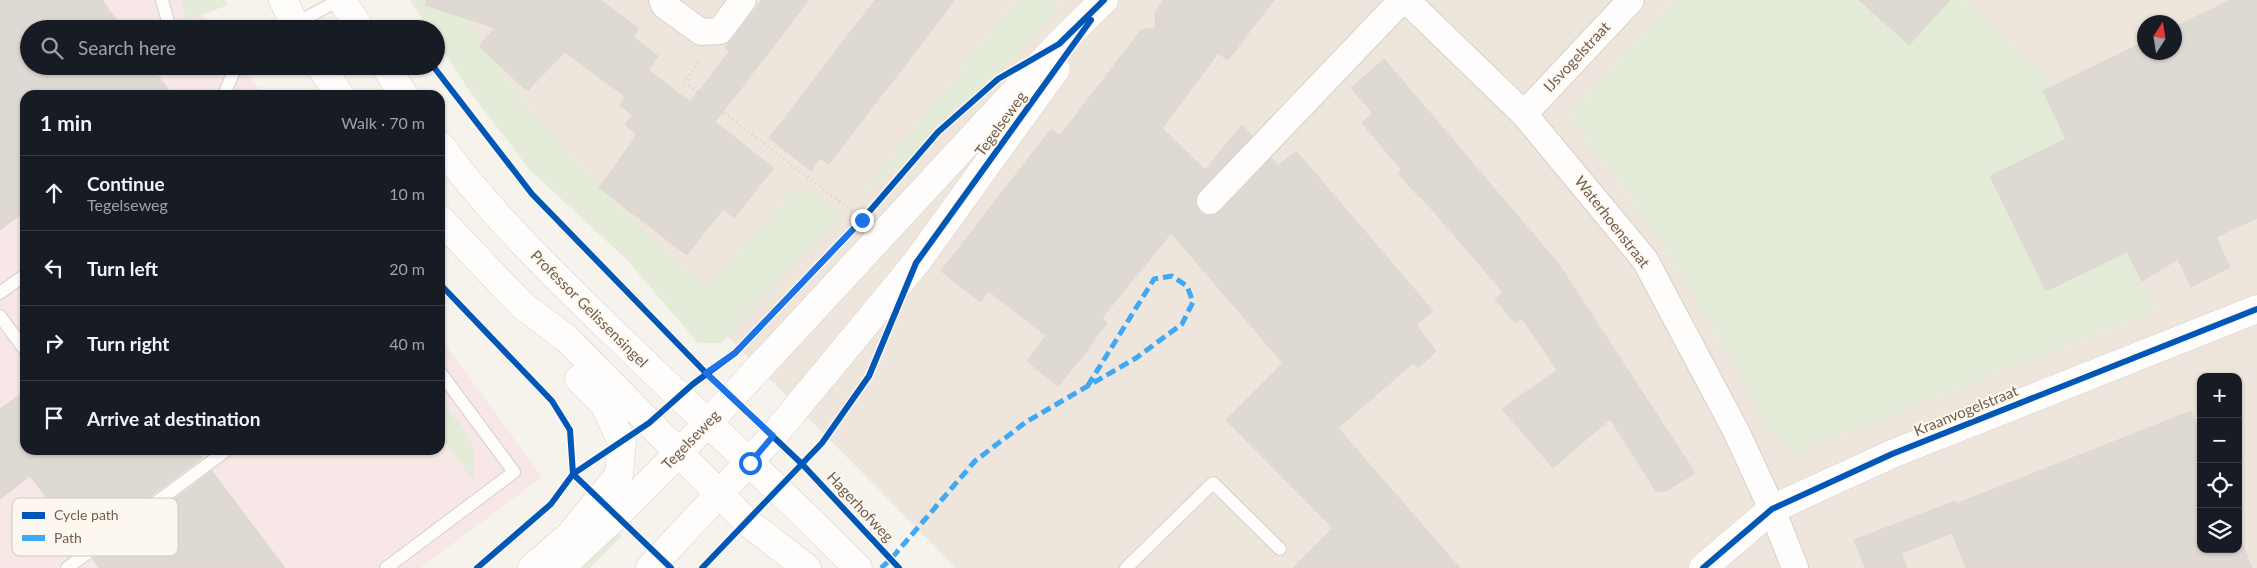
<!DOCTYPE html>
<html lang="en">
<head>
<meta charset="utf-8">
<style>
	:root { --surface:#171b24; --page:#242831; --text:#f1f3f6; --muted:#9ea1a6; --line:#363941 }
	body { margin:0; font-family:Lato,sans-serif; background:var(--page); color:var(--text) }
	.controls { position:absolute; right:15px; bottom:15px; display:grid; overflow:hidden; border-radius:10px; box-shadow:0 1px 4px #0004 }
	.controls button { width:45px; height:45px; display:grid; place-items:center; padding:0; border:0; border-bottom:1px solid var(--line); background:var(--surface); color:var(--text); font:25px sans-serif }
	.compass { position:absolute; left:2137px; top:15px; width:45px; height:45px; border-radius:50%; background:var(--surface); box-shadow:0 1px 4px #0004; rotate:12deg }
	.stop { position:absolute; width:15px; height:15px; margin:-11px; border:4px solid #1a73e8; border-radius:50%; background:#fff }
	.stop.end { background:#1a73e8; border-color:#fff; box-shadow:0 1px 5px #0008 }
	.list { margin:0; padding:0; list-style:none }
	h2 { display:flex; justify-content:space-between; align-items:center; height:65px; margin:0; padding:0 20px; font-size:21px }
	h2 small { font-size:16px; font-weight:400; color:var(--muted) }
	.list li { display:grid; grid-template-columns:32px 1fr auto; gap:15px; align-items:center; box-sizing:border-box; height:75px; padding:0 20px; border-top:1px solid var(--line) }
	.list b { display:block; font-size:19px; white-space:nowrap }
	.list p { margin:0; font-size:16px; white-space:nowrap; color:var(--muted) }
	.list em { font-size:16px; font-style:normal; color:var(--muted) }
	.icon { flex:none; width:28px; height:28px; fill:none; stroke:currentColor; stroke-width:2; stroke-linecap:round; stroke-linejoin:round }
	.map { position:relative; flex:none; width:2257px; height:568px; overflow:hidden }
	.search { position:absolute; background:var(--surface); box-shadow:0 1px 4px #0004; left:20px; top:20px; width:425px; height:55px; display:flex; align-items:center; gap:12px; box-sizing:border-box; padding:0 18px; border-radius:28px; color:var(--muted); font-size:19px }
	.panel { position:absolute; background:var(--surface); box-shadow:0 1px 4px #0004; left:20px; top:90px; width:425px; height:365px; border-radius:15px }
	.map>svg:first-child { display:block }
	.residential { fill:#eee6dc; fill-rule:evenodd }
	.medical { fill:#f7e7e6 }
	.green { fill:#e4ecd9 }
	.building { fill:#dfd9d3; stroke:#ded7d0 }
	.lines { fill:none; stroke-linecap:round; stroke-linejoin:round }
	.lane-casing { stroke:#d5d0cb; stroke-width:14 }
	.street-casing { stroke:#d5d0cb; stroke-width:28 }
	.secondary-casing { stroke:#d6d0cb; stroke-width:29 }
	.path { stroke:#d7d1cd; stroke-width:3; stroke-dasharray:1 4; stroke-linecap:butt }
	.lane { stroke:#fefdfc; stroke-width:12 }
	.street { stroke:#fefdfc; stroke-width:26 }
	.secondary { stroke:#fefdfc; stroke-width:28 }
	.quiet { stroke:#3fa9f5; stroke-width:5; stroke-dasharray:10 5; stroke-linecap:butt }
	.cycleway-casing { stroke:#fdf8ef; stroke-width:9 }
	.cycleway { stroke:#0057b8; stroke-width:6 }
	.route { stroke:#1a73e8; stroke-width:6 }
	.labels { text-anchor:middle; stroke-width:4; stroke-linejoin:round; paint-order:stroke }
	.street-label { font-size:15px; fill:#725c50; stroke:#fdf8ef }
	.key { fill:#fdf8ef; stroke:#d3c9bf; stroke-width:1 }
	.key-label { font-size:14px; fill:#725c50 }
</style>
</head>
<body>
<div class="map">
<svg width="2257" height="568" viewBox="0 0 2257 568">
	<rect width="100%" height="100%" fill="#f6f3ed"/>
	<path class="residential" d="M427,0h1830v568h-1301l-485,-492zM2144,22h30v30h-30zM2201,377h37v172h-37z"/>
	<path class="medical" d="M0,0h193l21,29h-185v37h213l21,29h-238v355h415v-113l102,140 -122,91h-420z"/>
	<path class="green" d="M182,0h43l3,5 -42,16z
		M410,0h45c50,83 112,158 182,224 22,22 43,43 68,61l6,-2 81,-94 26,6 25,20 -122,128h-23l-70,-82 -99,-92 -61,-80 -32,-49v-11h-7z
		M1016,0h46c-29,37 -60,73 -93,106 -32,34 -71,62 -108,90z
		M1672,0h291l160,146 -40,13 72,152 -364,144 -22,-25 -34,-64 -86,-144 -77,-101 2,-11z
		M440,398c22,29 41,43 33,82l-33,-45z
		M616,530l6,6 -32,32h-17z"/>
	<path class="building" d="M0,0h102l21,29h-94v37h122l21,29h-147v116l-25,19z
		M426,0h175l38,29 -6,8 25,19 -10,14 42,32 40,-51 -5,-3 37,-48h47l-94,122 59,46 -40,50 -11,-9 -36,46 -88,-67 38,-53 -12,-10 7,-10 -12,-10 6,-8 -61,-45 -38,39 -48,-45 16,-18 -70,-23z
		M875,0h80l-126,164 -9,-6 -9,13 -42,-33z
		M1164,0h110l-46,60 -10,-7 -56,75 43,42 37,-45 10,11 -53,55 -4,7 1,8 4,6 7,4 8,-1 6,-4 50,-53 7,8 18,-15 137,160 -17,14 20,26 -18,17 -5,-5 -75,65 122,140h-167l40,-40 -107,-108 57,-57 -112,-130 -69,85 5,5 -19,25 1,1 -31,37 -31,-25 19,-25 -57,-45 -9,11 -39,-31 110,-142 9,7 81,-106 15,-2 -1,-16z
		M1859,0h91l-41,45z
		M2231,0h26v218l-41,19 14,30 -39,20 -13,-28 -36,22 -15,-29 -81,39 -56,-115 76,-37 -23,-48 101,-49v10h30v-25z
		M1384,59l174,204 137,210 -29,18h-10l-46,-72 -57,49 -51,-59 55,-39 -35,-52 -7,5 -20,-24 8,-7 -83,-96 -1,1 -21,-24 4,-3 -40,-47 11,-10 -22,-25z
		M25,391v59h171l6,8 -119,88 -53,-70 -30,23v-90z
		M2191,411l10,26v112h37v-15l14,34h-286l-14,-35 -51,20 6,15h-42l-11,-28 101,-39 1,3z
		M212,471l73,97h-186l-6,-9z"/>
	<g class="lines">
		<defs>
			<path id="lane" d="M162,0l8,29
				M293,25l46,-25
				M224,95l12,-29
				M0,293l25,-18
				M0,316l25,34
				M67,568l160,-118
				M386,568l128,-96 -74,-100
				M1126,568l87,-85 67,66"/>
			<path id="street" d="M662,0l2,5 37,27 19,-1 23,-31
				M1406,0l118,114 121,146 91,171 36,78 23,59
				M1524,114l107,-114
				M1210,201l192,-201"/>
			<path id="secondary" d="M283,0l14,29
				M342,0l18,29
				M320,66l20,29
				M385,66l19,29
				M440,145c44,60 95,111 148,163 89,88 182,171 270,260
				M440,219l82,86 44,33 181,184 60,46
				M532,568l38,-33 49,-60 3,-33 -18,-38 -25,-25
				M560,568l56,-52 91,-92 352,-380 45,-44
				M650,568l123,-132 143,-173 140,-194
				M1703,568l69,-59 120,-55 365,-145"/>
		</defs>
		<use href="#lane" class="lane-casing"/>
		<use href="#street" class="street-casing"/>
		<use href="#secondary" class="secondary-casing"/>
		<path class="path" d="M698,62l-14,20 173,133"/>
		<use href="#lane" class="lane"/>
		<use href="#street" class="street"/>
		<use href="#secondary" class="secondary"/>
		<path class="quiet" d="M881,568l10,-9 84,-98 51,-39 110,-64 46,-34 11,-22 -6,-16 -15,-10 -18,3 -67,108"/>
		<defs>
			<path id="cycleway" d="M433,66l99,128 174,179 96,91 97,104
				M440,284l112,117 18,29 3,44 98,94
				M477,568l74,-64 22,-30 76,-51 44,-39 42,-31 127,-133 76,-88 60,-53 61,-35 45,-44
				M702,568l120,-125 47,-67 47,-113 175,-243
				M1703,568l69,-59 120,-55 365,-145"/>
		</defs>
		<use href="#cycleway" class="cycleway-casing"/>
		<use href="#cycleway" class="cycleway"/>
	</g>
	<g class="lines">
		<path class="route" d="M750,463l23,-27 -67,-63 29,-20 127,-133"/>
	</g>
	<g class="labels">
		<g class="street-label">
			<text transform="translate(1577 57) rotate(-47)" y="5">IJsvogelstraat</text>
			<text transform="translate(1001 124) rotate(-54)" y="5">Tegelseweg</text>
			<text transform="translate(1612 222) rotate(52)" y="5">Waterhoenstraat</text>
			<text transform="translate(589 309) rotate(45)" y="5">Professor Gelissensingel</text>
			<text transform="translate(1966 411) rotate(-22)" y="5">Kraanvogelstraat</text>
			<text transform="translate(691 440) rotate(-46)" y="5">Tegelseweg</text>
			<text transform="translate(860 507) rotate(47)" y="5">Hagerhofweg</text>
		</g>
	</g>
	<rect x="12" y="498" width="166" height="58" rx="8" class="key"/>
	<rect x="22" y="512" width="23" height="7" fill="#0057b8"/>
	<rect x="22" y="535" width="23" height="6" fill="#3fa9f5"/>
	<g class="key-label">
		<text x="54" y="520">Cycle path</text>
		<text x="54" y="543">Path</text>
	</g>
</svg>
<div class="controls">
<button>+</button>
<button>−</button>
<button><svg class="icon" aria-label="locate" viewBox="0 0 24 24"><circle cx="12" cy="12" r="6"/><path d="M12 2v4M12 18v4M2 12h4M18 12h4"/></svg></button>
<button><svg class="icon" aria-label="layers" viewBox="0 0 24 24"><path d="M12 4l9 5-9 5-9-5zM3 14l9 5 9-5"/></svg></button>
</div>
<svg class="compass" viewBox="-18 -18 36 36"><path d="M0-13l5 13h-10z" fill="#e53935"/><path d="M0 13l5-13h-10z" fill="#9ea1a6"/></svg>
<div class="stop" style="left:750px;top:463px"></div>
<div class="stop end" style="left:862px;top:220px"></div>
<div class="search"><svg class="icon" aria-label="search" viewBox="0 0 24 24"><circle cx="10" cy="10" r="6"/><path d="M15 15l6 6"/></svg>Search here</div>
<section class="panel">
<h2>1 min<small>Walk · 70 m</small></h2>
<ul class="list">
<li><svg class="icon" aria-label="ahead" viewBox="0 0 24 24"><path d="M12 20V5M6 11l6-6 6 6"/></svg><div><b>Continue</b><p>Tegelseweg</p></div><em>10 m</em></li>
<li><svg class="icon" aria-label="left" viewBox="0 0 24 24"><path d="M17 20v-9H6M10 6l-5 5 5 5"/></svg><div><b>Turn left</b></div><em>20 m</em></li>
<li><svg class="icon" aria-label="right" viewBox="0 0 24 24"><path d="M7 20v-9h11M14 6l5 5-5 5"/></svg><div><b>Turn right</b></div><em>40 m</em></li>
<li><svg class="icon" aria-label="arrive" viewBox="0 0 24 24"><path d="M6 21V4h12l-3 4 3 4H6"/></svg><div><b>Arrive at destination</b></div></li>
</ul>
</section>
</div>
</body>
</html>
